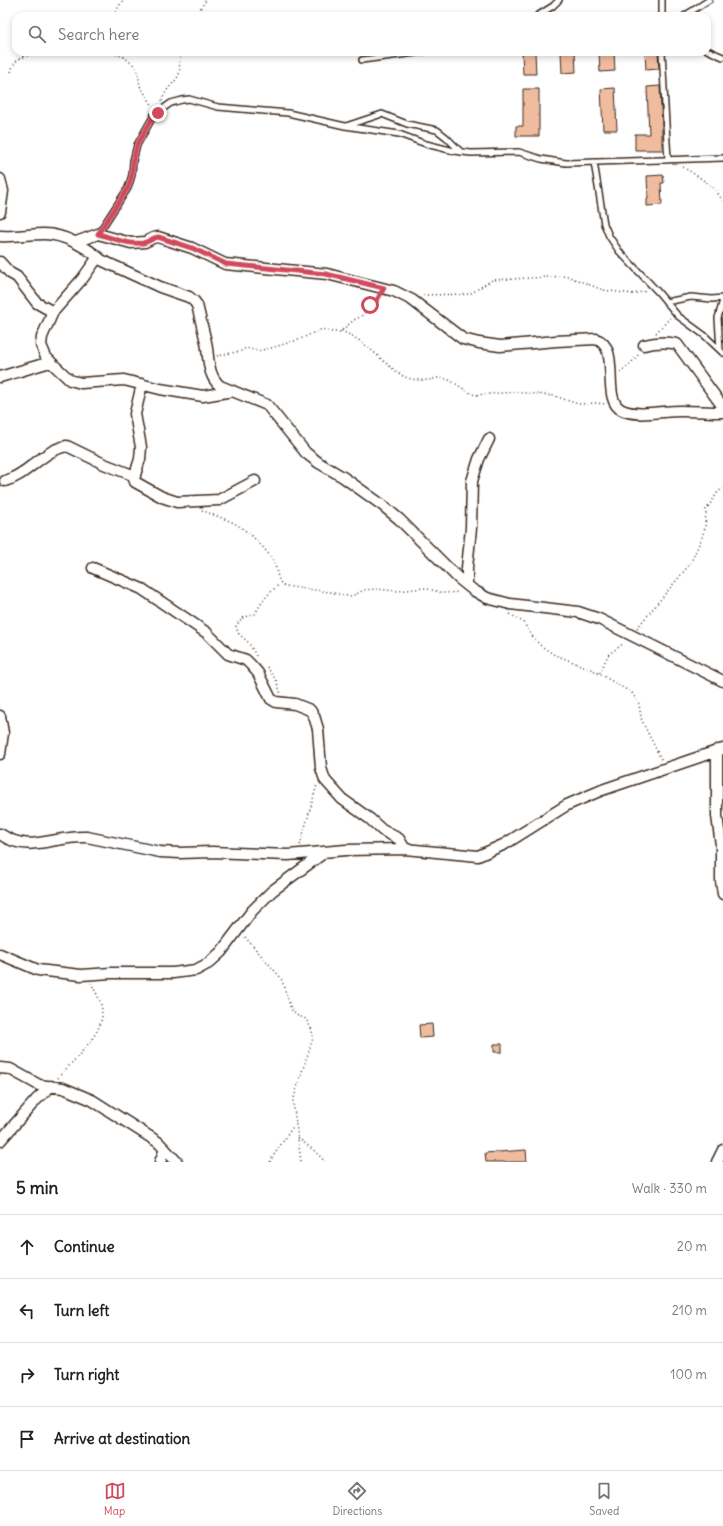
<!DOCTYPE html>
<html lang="en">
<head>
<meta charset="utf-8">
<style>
	:root { --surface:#fff; --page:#f6f6f6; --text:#222; --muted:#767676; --line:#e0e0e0; --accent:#d1495b }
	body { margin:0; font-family:Delius,sans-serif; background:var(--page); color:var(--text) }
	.stop { position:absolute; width:12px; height:12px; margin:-9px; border:3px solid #d1495b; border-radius:50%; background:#fff }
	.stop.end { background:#d1495b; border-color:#fff; box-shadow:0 1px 4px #0008 }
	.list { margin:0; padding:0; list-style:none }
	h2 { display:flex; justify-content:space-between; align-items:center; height:52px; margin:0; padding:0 16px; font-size:17px }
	h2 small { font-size:13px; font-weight:400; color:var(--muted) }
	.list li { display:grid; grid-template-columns:26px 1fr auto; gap:12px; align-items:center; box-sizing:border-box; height:64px; padding:0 16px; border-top:1px solid var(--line) }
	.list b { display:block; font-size:15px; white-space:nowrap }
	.list em { font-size:13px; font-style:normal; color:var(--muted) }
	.icon { flex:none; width:22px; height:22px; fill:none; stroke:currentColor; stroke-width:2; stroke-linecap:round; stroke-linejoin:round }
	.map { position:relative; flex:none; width:723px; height:1162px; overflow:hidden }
	.search { position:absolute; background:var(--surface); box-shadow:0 2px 6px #0003; left:12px; right:12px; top:12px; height:44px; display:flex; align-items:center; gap:10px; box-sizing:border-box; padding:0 14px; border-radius:12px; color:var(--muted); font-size:15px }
	.sheet { height:308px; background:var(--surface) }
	nav { display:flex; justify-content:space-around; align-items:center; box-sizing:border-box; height:56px; border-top:1px solid var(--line); background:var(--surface); font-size:11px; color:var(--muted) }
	nav a { display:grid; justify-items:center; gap:2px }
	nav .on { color:var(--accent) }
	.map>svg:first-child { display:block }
	.building { fill:#efbca0; stroke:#3b2a1e }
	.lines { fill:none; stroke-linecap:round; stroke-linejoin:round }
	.service-casing { stroke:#3b2a1e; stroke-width:8 }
	.minor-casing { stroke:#3b2a1e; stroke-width:13 }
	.path { stroke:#3b2a1e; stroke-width:1.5; stroke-dasharray:1 3; stroke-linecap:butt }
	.service { stroke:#fff; stroke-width:5 }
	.minor { stroke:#fff; stroke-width:10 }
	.route { stroke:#d1495b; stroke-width:5 }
</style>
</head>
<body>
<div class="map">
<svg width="723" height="1162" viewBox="0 0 723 1162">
	<rect width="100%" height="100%" fill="#fff"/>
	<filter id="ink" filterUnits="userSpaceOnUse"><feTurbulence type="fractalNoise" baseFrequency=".025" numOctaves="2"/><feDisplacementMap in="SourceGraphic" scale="8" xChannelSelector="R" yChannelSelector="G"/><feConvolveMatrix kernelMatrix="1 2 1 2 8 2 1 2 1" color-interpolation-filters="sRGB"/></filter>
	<g filter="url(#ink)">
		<path class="building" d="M522,52h13l1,22h-13z
			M561,52h14l1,20 -14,1z
			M599,52h15l1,19 -15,1z
			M645,52h13l1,17 -13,1z
			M660,86l2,42v22h-27v-16h14l-2,-47z
			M615,88l2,42h-14l-2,-41z
			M523,89h16v47h-23v-10h7z
			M663,175l1,8h-3l1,22 -15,1v-8h1l-1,-22z
			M432,1024l1,13 -13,1 -1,-13z
			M494,1044h8v8h-8z
			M526,1150l1,12h-41l-1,-9z"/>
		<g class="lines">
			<defs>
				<path id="service" d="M537,16l16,-10 6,-6
					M662,16v-16
					M684,16l25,-16
					M707,50l16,7
					M662,52l6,108
					M362,60l61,-8
					M346,126l36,-12 25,10 30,6 9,7 15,15
					M594,162l10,62 5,12 10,15 39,41 20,24 26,19 19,18
					M98,234l30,-46 4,-13 1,-14 4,-16 17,-30 17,-12 11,-3 7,-1 29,8 70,6 57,13 54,8 27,10 28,7 17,2 48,-1 22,7 25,4 157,-5
					M666,302l25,-5 21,2 11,-1
					M720,350l-2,-32 5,-18"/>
				<path id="minor" d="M0,179l3,12 -3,21
					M0,236c15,1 29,-2 44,-2 20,0 43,13 57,26l59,27 29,10 5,4 3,4c3,12 6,25 9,37 3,15 1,33 14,44l47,19 39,48 13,10 24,14 39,28 17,14 59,59 15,12 14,8 23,6 68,8 21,7 124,62
					M76,242l22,-8 33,9 14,-1 8,-4 5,-1 34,11 33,16 102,10 67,17 18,9 51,39 16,4 21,3 56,-5 40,-2c26,8 4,61 26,71 15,7 42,1 58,1 14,0 29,1 43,1
					M98,257l-15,21 -30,34 -11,25 -1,8 5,12 11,11 13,12 11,3 43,-3 36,9 43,7 30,-5
					M0,262l10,11 7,4 20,26 16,9
					M644,345c12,-3 21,-4 33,-1l46,63
					M0,377l50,-15
					M142,384l-7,30 6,33 -1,12 -6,19 1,4 27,15 15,5 42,-2 36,-19
					M5,481c23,-6 38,-31 62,-35l37,18 31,12
					M93,568l49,21 65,44 21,21 18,6 5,5 7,8 13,26 5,3 19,2 15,6 4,6 4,13 3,39 4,12 17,19 28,20 12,11 17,9 6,10
					M467,585v-17l4,-40 1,-47 7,-22 10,-20
					M0,716l3,17 -3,21
					M717,750v66l4,29v36l2,13
					M0,834c31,21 54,1 87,3l73,15 20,1 32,-1 76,3 58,-5 59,-1 73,7 27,-12 62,-39 35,-15 121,-41
					M0,954l38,16 43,5 30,-2h62l23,-3 13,-7 12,-11 31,-41 20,-20 53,-39
					M0,1068l10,1 29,16 24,3 29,12 66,42 19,20
					M0,1141l36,-41 15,-14
					M160,1162l5,-13
					M717,1162l6,-12"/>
			</defs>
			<use href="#service" class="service-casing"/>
			<use href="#minor" class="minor-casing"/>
			<path class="path" d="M116,16v-5l7,-11
				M199,16l1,-7 6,-9
				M108,52l16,5 11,9 3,7 2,13 13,20
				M11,72c1,-3 2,-7 4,-9 7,-11 37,-10 49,-11
				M162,101c3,-13 14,-18 17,-27 2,-8 -2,-15 4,-22
				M683,167c14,9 33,19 40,35
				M423,295l47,-1 22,-14 75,-4 36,14 30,4 14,-3
				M341,331c25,9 40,31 62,45 7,4 20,5 27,4 4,-1 9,-3 13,-2 12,3 21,13 32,17l40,-3 40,4 23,8 19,-1 8,1
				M656,333l14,-15
				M217,356l24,-5 5,-3 12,3 13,-3 27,-8 24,-11 10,3h8l14,-12 9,-5 5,-8 8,-4 3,-6
				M620,372l10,-8 10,-11
				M202,510c12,6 26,9 37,16 12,8 25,21 33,33 6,9 4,22 12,27l46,6 17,4h5l12,-6 11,-1 23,2 26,-3 19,5 16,-1
				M510,614l13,8 10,15 7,8 13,9 40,16 39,23 7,11 2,14 3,7 18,36
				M637,628l53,-64 11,-24 4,-12 1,-18 12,-18 5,-4
				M256,656l-7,-13 -11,-10 -2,-7 6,-8 13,-4c7,-13 13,-21 25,-30
				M267,667l9,13 5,14
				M600,673l8,-18 16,-12
				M300,845l17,-60
				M245,937l36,41 10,31 5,6 10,4 6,11 1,8 -5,16 -7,20 -8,27 8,61
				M58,1078c13,-16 46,-44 44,-66 0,-10 -6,-19 -11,-29
				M298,1138l18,14 9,10
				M270,1162l2,-4 22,-33"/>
			<use href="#service" class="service"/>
			<use href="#minor" class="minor"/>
		</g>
	</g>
	<g class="lines" filter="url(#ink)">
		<path class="route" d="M158,113l-4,2 -17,30 -4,16 -1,14 -4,13 -30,46c15,4 30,11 45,9 6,-1 9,-5 15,-6l34,11 34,16 100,10 58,14 -7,12 -7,5"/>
	</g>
</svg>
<div class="stop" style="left:370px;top:305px"></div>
<div class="stop end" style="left:158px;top:113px"></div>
<div class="search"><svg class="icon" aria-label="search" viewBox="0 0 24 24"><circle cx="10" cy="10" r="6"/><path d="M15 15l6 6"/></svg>Search here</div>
</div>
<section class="sheet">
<h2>5 min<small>Walk · 330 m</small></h2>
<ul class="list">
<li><svg class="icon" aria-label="ahead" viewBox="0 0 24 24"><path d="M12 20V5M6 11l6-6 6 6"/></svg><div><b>Continue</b></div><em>20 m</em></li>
<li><svg class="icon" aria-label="left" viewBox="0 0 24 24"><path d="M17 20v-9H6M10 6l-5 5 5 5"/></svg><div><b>Turn left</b></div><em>210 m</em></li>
<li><svg class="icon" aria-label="right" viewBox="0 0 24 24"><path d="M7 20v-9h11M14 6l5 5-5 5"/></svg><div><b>Turn right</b></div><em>100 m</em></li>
<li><svg class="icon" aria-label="arrive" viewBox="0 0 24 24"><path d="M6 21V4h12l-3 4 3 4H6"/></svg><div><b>Arrive at destination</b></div></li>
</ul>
</section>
<nav>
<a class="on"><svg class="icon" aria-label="map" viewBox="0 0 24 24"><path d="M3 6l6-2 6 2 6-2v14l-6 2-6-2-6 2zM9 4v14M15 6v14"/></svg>Map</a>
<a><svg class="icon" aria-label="directions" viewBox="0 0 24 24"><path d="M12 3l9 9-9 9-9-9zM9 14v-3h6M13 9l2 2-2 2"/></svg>Directions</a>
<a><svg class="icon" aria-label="saved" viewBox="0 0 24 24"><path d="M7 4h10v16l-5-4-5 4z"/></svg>Saved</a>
</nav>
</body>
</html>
